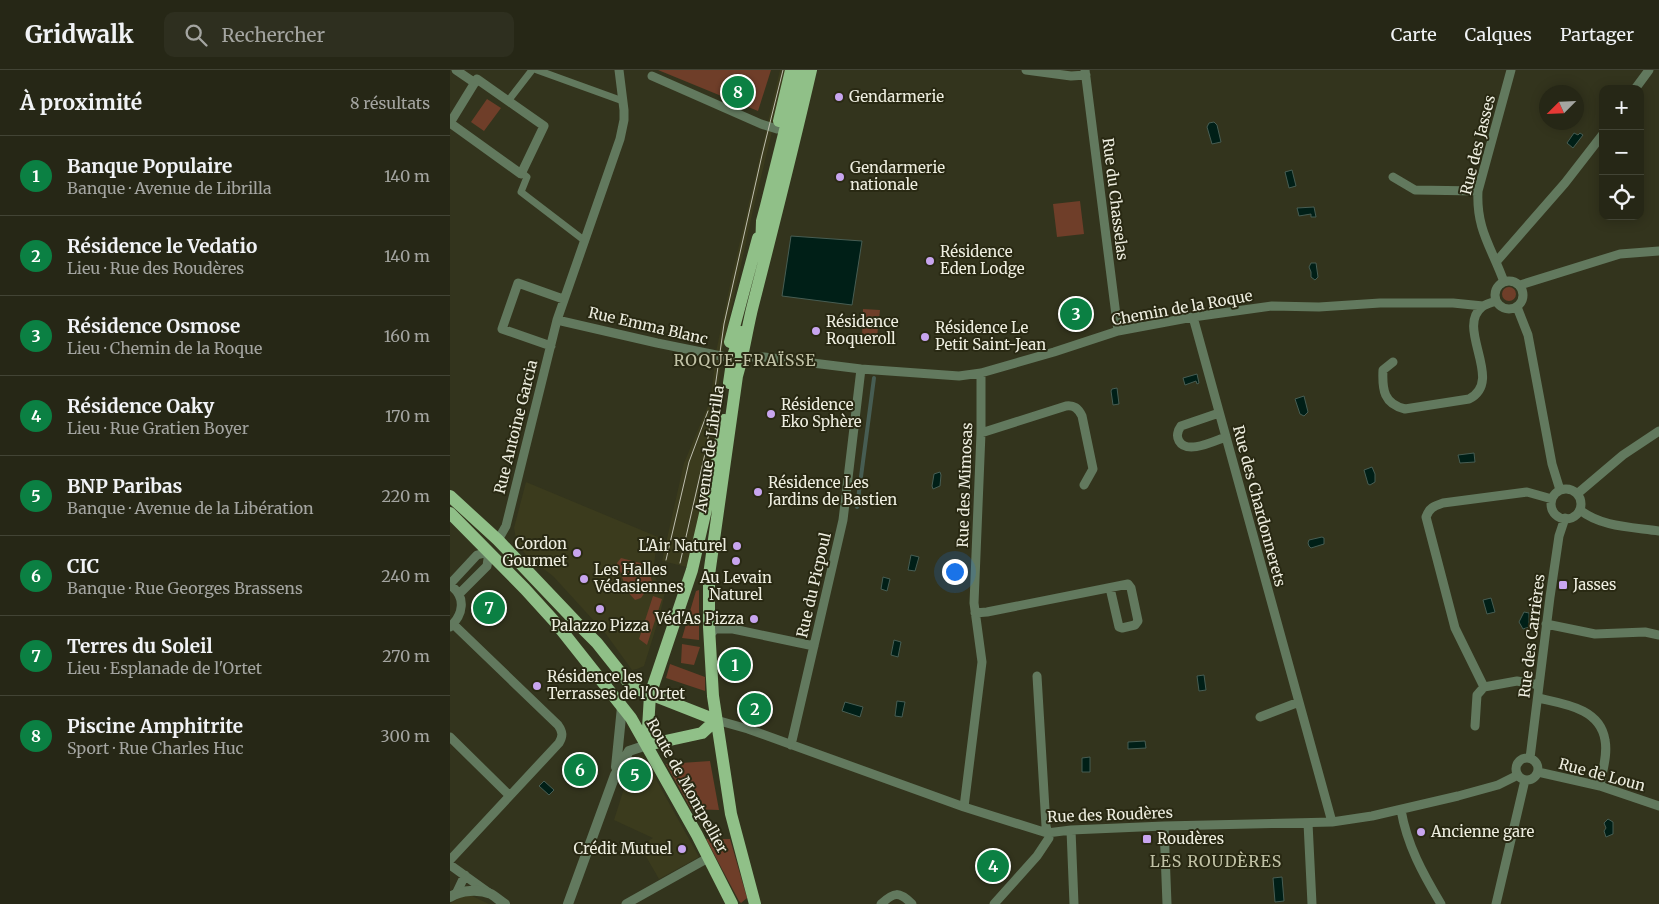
<!DOCTYPE html>
<html lang="fr">
<head>
<meta charset="utf-8">
<style>
	:root { --surface:#262716; --page:#2e2f1f; --text:#f1f3f6; --muted:#a4a5a1; --line:#424435; --accent:#0b8043 }
	body { margin:0; font-family:Merriweather,serif; background:var(--page); color:var(--text) }
	.controls { position:absolute; right:15px; top:15px; display:grid; overflow:hidden; border-radius:10px; box-shadow:0 2px 12px #0003 }
	.controls button { width:45px; height:45px; display:grid; place-items:center; padding:0; border:0; border-bottom:1px solid var(--line); background:var(--surface); color:var(--text); font:25px sans-serif }
	.compass { position:absolute; left:1089px; top:15px; width:45px; height:45px; border-radius:50%; background:var(--surface); box-shadow:0 2px 12px #0003; rotate:246deg }
	.you { position:absolute; left:504px; top:501px; width:18px; height:18px; margin:-12px; border:4px solid #fff; border-radius:50%; background:#1a73e8; box-shadow:0 0 0 8px #1a73e833 }
	.badge { display:grid; place-items:center; width:32px; height:32px; border-radius:50%; background:var(--accent); color:#fff; font-size:16px; font-weight:700 }
	.pin { position:absolute; translate:-50% -50%; border:2px solid #fff; box-shadow:0 1px 5px #0006 }
	.list { margin:0; padding:0; list-style:none }
	h2 { display:flex; justify-content:space-between; align-items:center; height:65px; margin:0; padding:0 20px; font-size:21px }
	h2 small { font-size:16px; font-weight:400; color:var(--muted) }
	.list li { display:grid; grid-template-columns:32px 1fr auto; gap:15px; align-items:center; box-sizing:border-box; height:80px; padding:0 20px; border-top:1px solid var(--line) }
	.list b { display:block; font-size:19px; white-space:nowrap }
	.list p { margin:0; font-size:16px; white-space:nowrap; color:var(--muted) }
	.list em { font-size:16px; font-style:normal; color:var(--muted) }
	.icon { flex:none; width:28px; height:28px; fill:none; stroke:currentColor; stroke-width:2; stroke-linecap:round; stroke-linejoin:round }
	.map { position:relative; flex:none; width:1209px; height:834px; overflow:hidden }
	header { display:flex; align-items:center; gap:30px; box-sizing:border-box; height:70px; padding:0 25px; background:var(--surface); border-bottom:1px solid var(--line) }
	header strong { font-size:24px }
	nav { display:flex; gap:28px; margin-inline-start:auto; font-size:18px }
	.search { width:350px; height:45px; background:var(--page); display:flex; align-items:center; gap:12px; box-sizing:border-box; padding:0 18px; border-radius:10px; color:var(--muted); font-size:19px }
	main { display:flex }
	aside { flex:1; background:var(--surface) }
	.map>svg:first-child { display:block }
	.built { fill:#3b3b1d }
	.green { fill:#6f3e29 }
	.water { fill:#001f17; stroke:#475d53 }
	.lines { fill:none; stroke-linecap:round; stroke-linejoin:round }
	.stream { stroke:#475d53; stroke-width:4 }
	.pedestrian { stroke:#62795e; stroke-width:7 }
	.minor { stroke:#62795e; stroke-width:9 }
	.tertiary { stroke:#62795e; stroke-width:10 }
	.primary { stroke:#90c088; stroke-width:12 }
	.tram { stroke:#c0c0b0; stroke-width:1 }
	.poi-dot { fill:#c8a5ef; stroke:#292913; stroke-width:2 }
	.labels { text-anchor:middle; stroke-width:4; stroke-linejoin:round; paint-order:stroke }
	.poi-label { font-size:15px; fill:#eeeee0; stroke:#292913; text-anchor:start }
	.street-label { font-size:15px; fill:#eeeee0; stroke:#292913 }
	.neighbourhood-label { font-size:16px; letter-spacing:1px; fill:#c1c2a6; stroke:#292913 }
</style>
</head>
<body>
<header>
<strong>Gridwalk</strong>
<div class="search"><svg class="icon" aria-label="search" viewBox="0 0 24 24"><circle cx="10" cy="10" r="6"/><path d="M15 15l6 6"/></svg>Rechercher</div>
<nav><a>Carte</a><a>Calques</a><a>Partager</a></nav>
</header>
<main>
<aside>
<h2>À proximité<small>8 résultats</small></h2>
<ul class="list">
<li><span class="badge">1</span><div><b>Banque Populaire</b><p>Banque · Avenue de Librilla</p></div><em>140 m</em></li>
<li><span class="badge">2</span><div><b>Résidence le Vedatio</b><p>Lieu · Rue des Roudères</p></div><em>140 m</em></li>
<li><span class="badge">3</span><div><b>Résidence Osmose</b><p>Lieu · Chemin de la Roque</p></div><em>160 m</em></li>
<li><span class="badge">4</span><div><b>Résidence Oaky</b><p>Lieu · Rue Gratien Boyer</p></div><em>170 m</em></li>
<li><span class="badge">5</span><div><b>BNP Paribas</b><p>Banque · Avenue de la Libération</p></div><em>220 m</em></li>
<li><span class="badge">6</span><div><b>CIC</b><p>Banque · Rue Georges Brassens</p></div><em>240 m</em></li>
<li><span class="badge">7</span><div><b>Terres du Soleil</b><p>Lieu · Esplanade de l'Ortet</p></div><em>270 m</em></li>
<li><span class="badge">8</span><div><b>Piscine Amphitrite</b><p>Sport · Rue Charles Huc</p></div><em>300 m</em></li>
</ul>
</aside>
<div class="map">
<svg width="1209" height="834" viewBox="0 0 1209 834">
	<rect width="100%" height="100%" fill="#33341d"/>
	<path class="built" d="M330,0h7l-34,140 -31,141 -12,121 -23,95 -25,-6 22,-98 27,-64 5,-47 15,-72z
		M76,412l132,55 -5,33 6,17 6,6 -6,25 -15,48 -7,3 -5,1 -26,-36 -53,-58 -25,-19 -11,-13 -3,-16z
		M193,686l56,101 -40,22 -19,-33 13,-8 -39,-18 20,-63z
		M13,825l9,1 17,8h-39z"/>
	<path class="green" d="M208,0h113l-13,41z
		M37,29l14,9 -17,23 -13,-9z
		M630,131l4,33 -27,3 -4,-33z
		M1052 224a7 7 0 1 1 14 0a7 7 0 1 1-14 0Z
		M413,239l17,1 -4,36 -12,-1v-7l-2,-1z
		M171,488l27,7 4,17 -11,16 -6,2 -8,-9 -10,-28z
		M249,520v50l-17,-2 14,-47z
		M203,526l9,3 -15,46 -8,-6z
		M232,574l18,3 -6,18 -13,-2z
		M220,594l35,13v14l-39,-13z
		M260,691l9,49 -28,-1 -25,-45z
		M256,769h24l17,59 -6,5 -2,-2z"/>
	<path class="water" d="M764,52l3,3 4,17 -9,2 -5,-17 2,-4z
		M1124,63l4,2 2,-2 3,2 -10,13 -6,-5z
		M842,100l4,16 -7,2 -4,-16z
		M864,137l2,10h-5v-3l-12,2 -2,-8z
		M341,166l71,5 -10,64 -70,-9z
		M861,193h5l2,14 -3,3 -4,-3v-5l-2,-5z
		M747,304l2,9 -2,1 -1,-3 -11,4 -2,-7z
		M667,318l2,16 -6,1 -2,-14 1,-2z
		M854,326l4,16 -4,4 -4,-2 -5,-15z
		M1024,383l1,9 -15,1 -2,-8z
		M922,397l3,7v8l-5,3 -2,-1 -4,-14z
		M490,402l1,3 -1,11 -7,3 -1,-3 2,-12z
		M872,467l2,1v6l-13,4 -2,-2 -1,-3 1,-3z
		M461,485l8,2 -4,14 -7,-1z
		M433,507l7,2 -3,12 -6,-2z
		M1041,528l4,14 -8,2 -4,-14z
		M1074,542l5,1v14l-6,2 -4,-7z
		M444,570l7,2 -3,15 -7,-2z
		M754,605l2,15 -7,1 -2,-15z
		M447,631l8,1 -3,15 -7,-1z
		M395,632l18,5 -3,10 -18,-6z
		M695,671l1,7 -18,1v-7z
		M640,687v15h-8v-14z
		M94,711l10,9 -5,5 -10,-9z
		M1158,749l5,3v12l-7,3 -2,-6 2,-3 -2,-5z
		M832,807l2,24 -9,1 -2,-24z"/>
	<g class="lines">
		<path class="stream" d="M407,437l17,-129"/>
		<path class="pedestrian" d="M87,0l83,30
			M58,31l24,-31
			M72,103l5,4 -6,15 64,49"/>
		<path class="minor" d="M6,0l19,13
			M576,0l45,6 15,-1
			M635,0l33,261
			M202,6l109,48 16,5
			M27,9l67,47 -23,48 -71,-51z
			M1185,19l14,-19
			M943,107l22,13 63,1
			M1046,192l69,-79 38,-49
			M1045 225a14 14 0 1 1 28 0a14 14 0 1 1-28 0Z
			M1054,212c-12,-34 -28,-52 -26,-91l33,-121
			M1070,215l100,-31 39,-3
			M1067,237l11,28 24,129 8,26
			M743,247l139,505
			M107,250l100,23 69,14h38l97,12 98,7 22,-3 73,-21 64,-21 75,-14 79,-11 47,1 61,-4h73l30,3
			M101,276l-49,-17 16,-46 45,16
			M943,292l-10,8c-1,20 1,34 22,39l64,-10c36,-18 -14,-71 13,-92 4,-3 9,-4 14,-6
			M769,343l-38,13c-3,4 -5,10 -2,15 8,14 35,0 47,-4
			M531,363l85,-27c8,-1 12,2 16,10l11,53 -9,16
			M1101 434a15 15 0 1 1 30 0a15 15 0 1 1-30 0Z
			M1127,424l46,-39 36,-24
			M1130,440c21,17 52,17 79,21
			M48,470l8,-14 51,-206 63,-181 4,-19v-10l-5,-40
			M0,514l27,-29 12,-3 -2,14 -28,28
			M0,515c17,12 13,30 0,42
			M525,543l12,-1 141,-28 3,4 7,33 -3,4 -13,3 -3,-1 -9,-39
			M1096,554l49,10 50,-2 14,3
			M259,566l6,-7h18l81,17
			M1089,615l-22,-4 -33,6 -29,-59 -29,-111c3,-9 8,-11 17,-14l84,-11 25,7
			M1088,628c26,6 62,10 67,42 3,15 -3,32 -5,46
			M810,647l39,-15
			M266,650l32,9 216,78 83,26 24,-3 93,-4 168,-4 40,-6 86,-20 40,-11 20,-10
			M1025,656l2,-31 7,-8
			M0,667l59,58
			M341,675l52,-225 18,-151
			M1080,688l20,-161 9,-61 6,-18
			M1066 699a11 11 0 1 1 22 0a11 11 0 1 1-22 0Z
			M1088,702l62,14 59,20
			M514,737l18,-145 -8,-59 7,-170v-60
			M951,740c6,35 22,64 40,94
			M858,753l4,81
			M714,756l3,78
			M621,760l3,74
			M0,790l109,-117c4,-7 4,-11 -1,-18l-105,-101
			M0,795l39,28
			M7,822l8,-17
			M176,834l82,-46
			M431,834c13,-12 18,-13 31,0
			M544,834l43,-48 12,-18 -3,-12 -9,-150
			M1046,834l29,-124"/>
		<path class="tertiary" d="M166,697l6,-60
			M0,827c11,-7 29,-8 41,-3 5,3 9,7 14,10
			M118,834l47,-129 14,-24 18,-6"/>
		<path class="primary" d="M329,51l12,-51
			M311,180l1,-29 4,-15 34,-136
			M280,272l28,-104
			M279,313l4,-27 8,-24
			M0,426l48,44 78,82 21,21 35,44 84,33
			M0,443l75,76 30,33 76,96 66,117 35,69
			M197,675l3,-50 42,-125 25,-108 7,-42
			M197,675l55,-12 14,-13
			M305,834l-24,-90 -18,-118 -4,-69v-52l28,-199c7,-23 10,-48 16,-71 20,-78 40,-157 58,-235"/>
		<path class="tram" d="M216,490l23,-98 19,-51
			M230,493l27,-118 17,-121 38,-169 21,-85"/>
	</g>
	<g class="poi-dot">
		<circle cx="389" cy="27" r="5"/>
		<circle cx="390" cy="107" r="5"/>
		<circle cx="480" cy="191" r="5"/>
		<circle cx="366" cy="261" r="5"/>
		<circle cx="475" cy="267" r="5"/>
		<circle cx="321" cy="344" r="5"/>
		<circle cx="308" cy="422" r="5"/>
		<circle cx="287" cy="476" r="5"/>
		<circle cx="127" cy="483" r="5"/>
		<circle cx="286" cy="491" r="5"/>
		<circle cx="134" cy="509" r="5"/>
		<rect x="1108" y="510" width="10" height="10" rx="2.5"/>
		<circle cx="150" cy="539" r="5"/>
		<circle cx="304" cy="549" r="5"/>
		<circle cx="87" cy="616" r="5"/>
		<circle cx="971" cy="762" r="5"/>
		<rect x="692" y="764" width="10" height="10" rx="2.5"/>
		<circle cx="232" cy="779" r="5"/>
	</g>
	<g class="labels">
		<g class="poi-label">
			<text x="399" y="32">Gendarmerie</text>
			<text x="400" y="103">Gendarmerie<tspan x="400" dy="17">nationale</tspan></text>
			<text x="490" y="187">Résidence<tspan x="490" dy="17">Eden Lodge</tspan></text>
			<text x="376" y="257">Résidence<tspan x="376" dy="17">Roqueroll</tspan></text>
			<text x="485" y="263">Résidence Le<tspan x="485" dy="17">Petit Saint-Jean</tspan></text>
			<text x="331" y="340">Résidence<tspan x="331" dy="17">Eko Sphère</tspan></text>
			<text x="318" y="418">Résidence Les<tspan x="318" dy="17">Jardins de Bastien</tspan></text>
			<text x="117" y="479" text-anchor="end">Cordon<tspan x="117" dy="17">Gourmet</tspan></text>
			<text x="277" y="481" text-anchor="end">L'Air Naturel</text>
			<text x="144" y="505">Les Halles<tspan x="144" dy="17">Védasiennes</tspan></text>
			<text x="286" y="513" text-anchor="middle">Au Levain<tspan x="286" dy="17">Naturel</tspan></text>
			<text x="1123" y="520">Jasses</text>
			<text x="294" y="554" text-anchor="end">Véd'As Pizza</text>
			<text x="150" y="561" text-anchor="middle">Palazzo Pizza</text>
			<text x="97" y="612">Résidence les<tspan x="97" dy="17">Terrasses de l'Ortet</tspan></text>
			<text x="981" y="767">Ancienne gare</text>
			<text x="707" y="774">Roudères</text>
			<text x="222" y="784" text-anchor="end">Crédit Mutuel</text>
		</g>
		<g class="street-label">
			<text transform="translate(1028 75) rotate(-76)" y="5">Rue des Jasses</text>
			<text transform="translate(665 129) rotate(83)" y="5">Rue du Chasselas</text>
			<text transform="translate(732 238) rotate(-10)" y="5">Chemin de la Roque</text>
			<text transform="translate(198 256) rotate(13)" y="5">Rue Emma Blanc</text>
			<text transform="translate(66 357) rotate(-76)" y="5">Rue Antoine Garcia</text>
			<text transform="translate(260 379) rotate(-82)" y="5">Avenue de Librilla</text>
			<text transform="translate(515 415) rotate(-88)" y="5">Rue des Mimosas</text>
			<text transform="translate(809 436) rotate(75)" y="5">Rue des Chardonnerets</text>
			<text transform="translate(364 515) rotate(-77)" y="5">Rue du Picpoul</text>
			<text transform="translate(1082 566) rotate(-83)" y="5">Rue des Carrières</text>
			<text transform="translate(1152 705) rotate(15)" y="5">Rue de Loun</text>
			<text transform="translate(237 716) rotate(61)" y="5">Route de Montpellier</text>
			<text transform="translate(660 745) rotate(-2)" y="5">Rue des Roudères</text>
		</g>
		<g class="neighbourhood-label">
			<text x="295" y="296">ROQUE-FRAÏSSE</text>
			<text x="766" y="797">LES ROUDÈRES</text>
		</g>
	</g>
</svg>
<div class="controls">
<button>+</button>
<button>−</button>
<button><svg class="icon" aria-label="locate" viewBox="0 0 24 24"><circle cx="12" cy="12" r="6"/><path d="M12 2v4M12 18v4M2 12h4M18 12h4"/></svg></button>
</div>
<svg class="compass" viewBox="-18 -18 36 36"><path d="M0-13l5 13h-10z" fill="#e53935"/><path d="M0 13l5-13h-10z" fill="#a4a5a1"/></svg>
<div class="you"></div>
<div class="pin badge" style="left:285px;top:595px">1</div>
<div class="pin badge" style="left:305px;top:639px">2</div>
<div class="pin badge" style="left:626px;top:244px">3</div>
<div class="pin badge" style="left:543px;top:796px">4</div>
<div class="pin badge" style="left:185px;top:705px">5</div>
<div class="pin badge" style="left:130px;top:700px">6</div>
<div class="pin badge" style="left:39px;top:538px">7</div>
<div class="pin badge" style="left:288px;top:22px">8</div>
</div>
</main>
</body>
</html>
